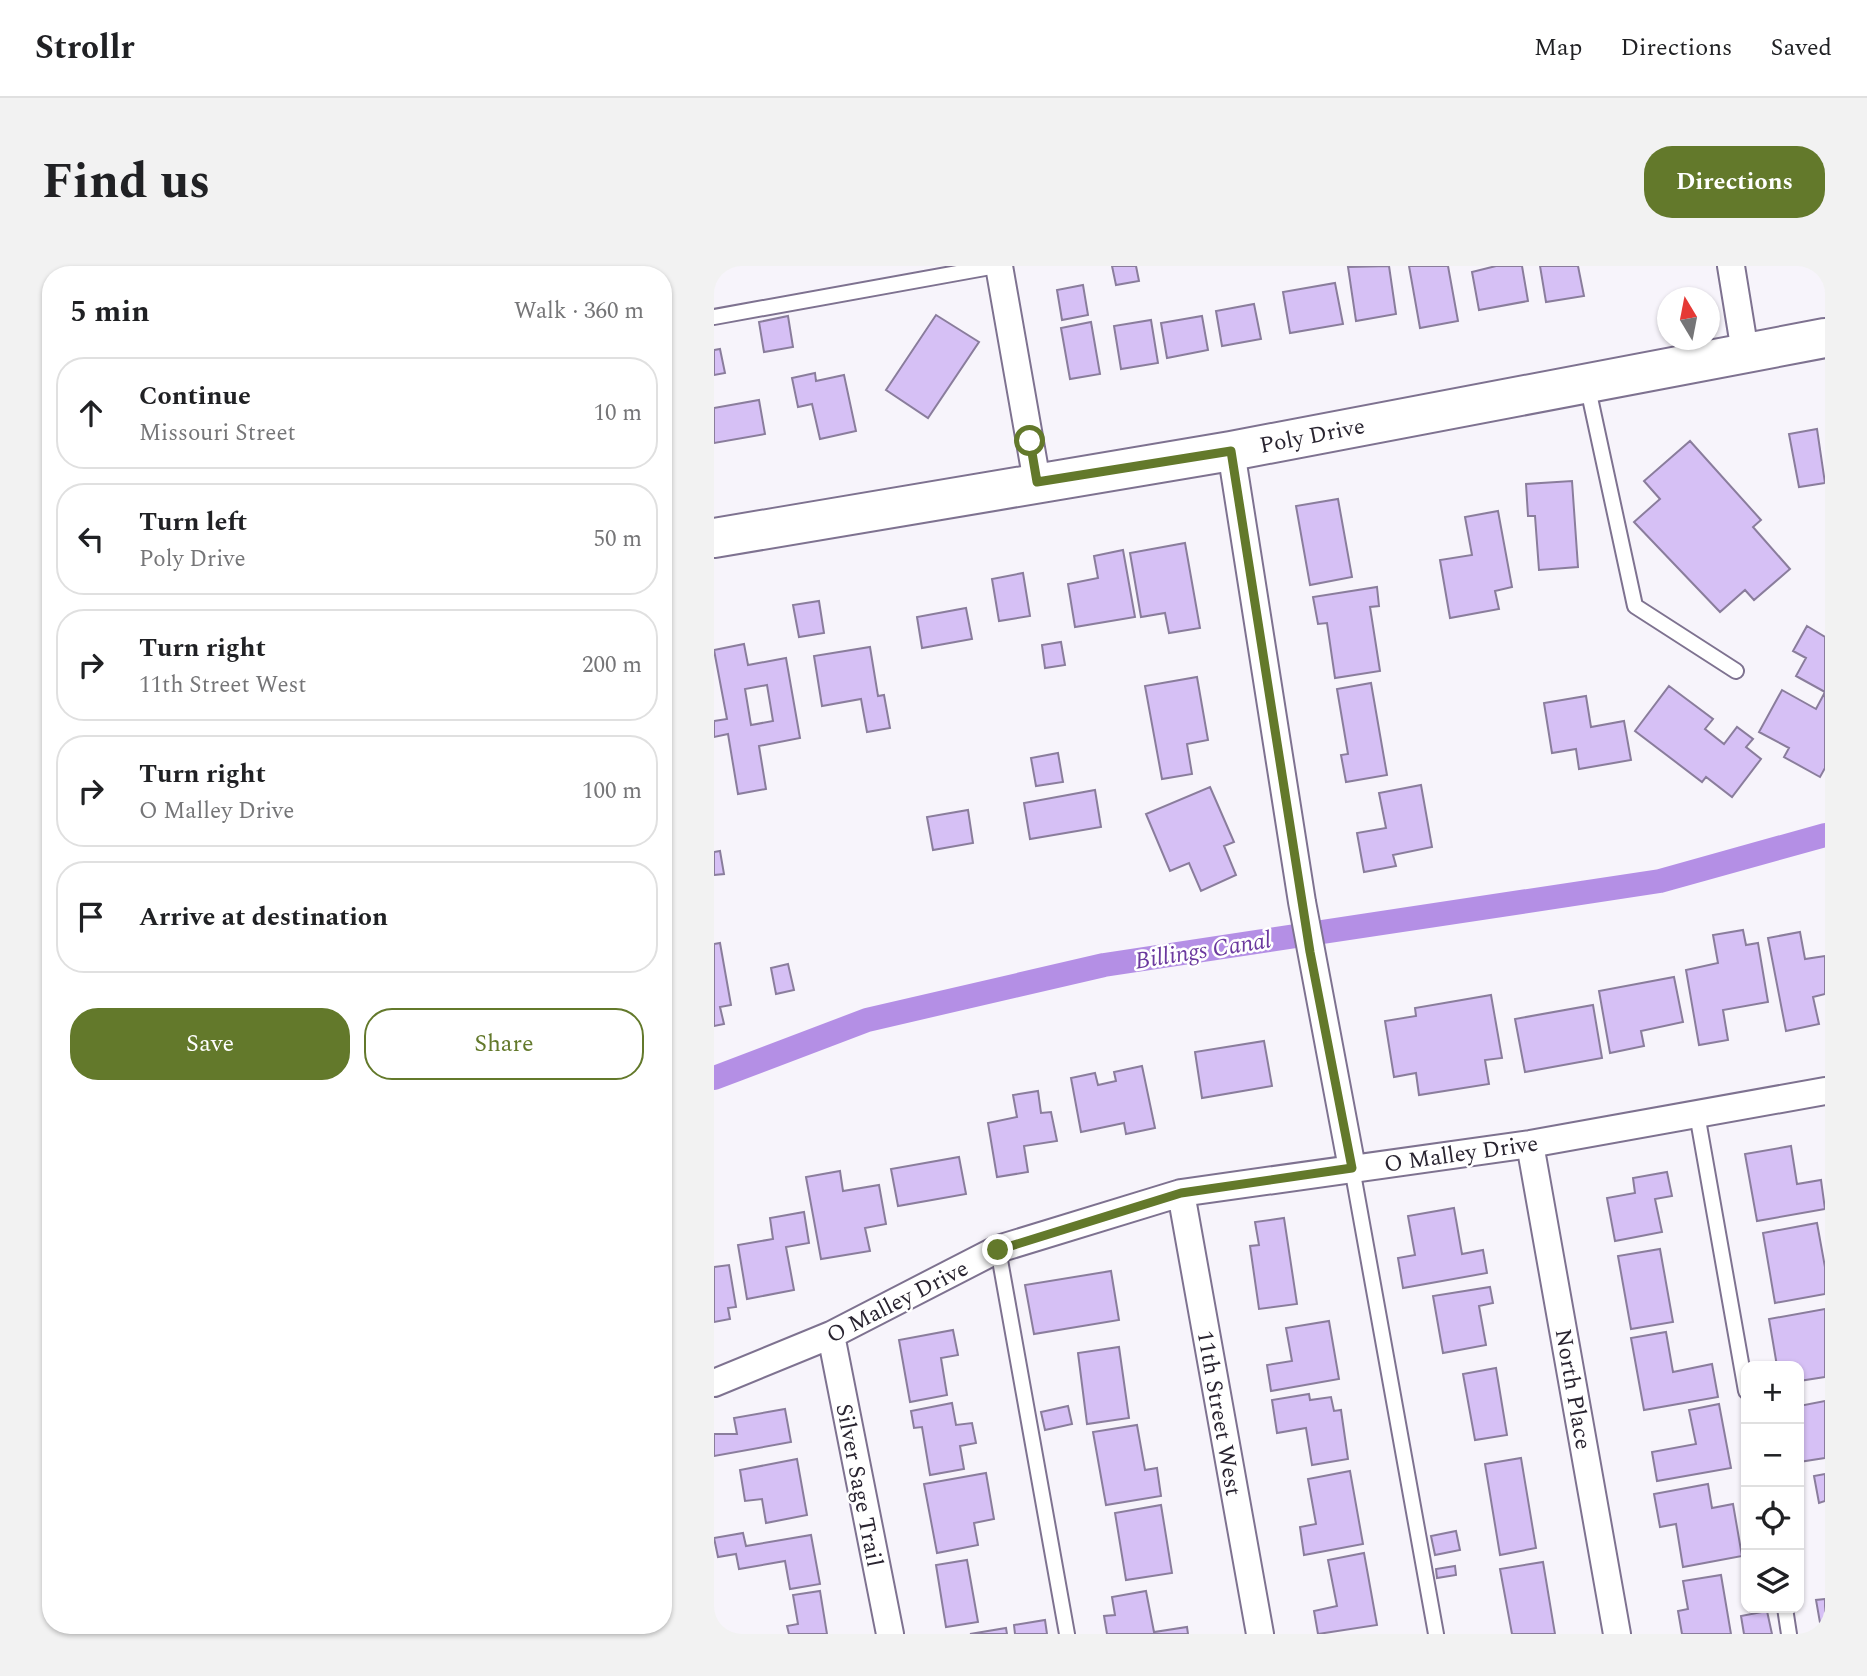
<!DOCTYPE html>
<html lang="en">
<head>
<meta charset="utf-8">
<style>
	:root { --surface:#fff; --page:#f2f2f2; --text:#202124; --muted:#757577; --line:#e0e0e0; --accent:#63792b }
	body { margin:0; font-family:Spectral,serif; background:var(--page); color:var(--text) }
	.controls { position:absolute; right:21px; bottom:21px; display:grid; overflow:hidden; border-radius:14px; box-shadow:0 2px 5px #0004 }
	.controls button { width:63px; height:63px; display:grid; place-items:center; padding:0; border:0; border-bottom:2px solid var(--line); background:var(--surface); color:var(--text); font:35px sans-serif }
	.compass { position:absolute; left:943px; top:21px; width:63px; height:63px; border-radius:50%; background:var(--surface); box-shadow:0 2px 5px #0004; rotate:350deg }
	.stop { position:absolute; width:21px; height:21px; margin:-16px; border:5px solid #63792b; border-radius:50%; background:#fff }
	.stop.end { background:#63792b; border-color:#fff; box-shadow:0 2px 7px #0008 }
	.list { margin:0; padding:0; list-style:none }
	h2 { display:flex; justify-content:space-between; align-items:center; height:91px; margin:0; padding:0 28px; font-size:30px }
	h2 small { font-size:23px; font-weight:400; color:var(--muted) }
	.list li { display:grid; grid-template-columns:46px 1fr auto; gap:21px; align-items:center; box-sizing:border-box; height:112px; margin:0 14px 14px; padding:0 14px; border:2px solid var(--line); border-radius:28px }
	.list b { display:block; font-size:26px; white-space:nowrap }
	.list p { margin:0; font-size:23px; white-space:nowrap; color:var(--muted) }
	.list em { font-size:23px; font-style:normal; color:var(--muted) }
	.actions { display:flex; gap:14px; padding:21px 28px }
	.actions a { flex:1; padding:16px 0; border:2px solid var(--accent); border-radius:28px; text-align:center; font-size:24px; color:var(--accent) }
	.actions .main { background:var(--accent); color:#fff }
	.icon { flex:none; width:38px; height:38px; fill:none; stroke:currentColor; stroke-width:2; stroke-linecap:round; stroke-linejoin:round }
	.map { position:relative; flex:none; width:1111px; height:1368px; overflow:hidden; border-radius:28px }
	header { display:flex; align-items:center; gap:42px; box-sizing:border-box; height:98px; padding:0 35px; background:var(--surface); border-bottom:2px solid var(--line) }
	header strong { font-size:33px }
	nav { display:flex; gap:38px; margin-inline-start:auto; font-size:24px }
	.intro { display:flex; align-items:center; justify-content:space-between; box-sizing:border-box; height:168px; padding:0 42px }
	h1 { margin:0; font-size:49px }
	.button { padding:18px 32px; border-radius:28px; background:var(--accent); color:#fff; font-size:24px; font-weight:700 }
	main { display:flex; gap:42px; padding:0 42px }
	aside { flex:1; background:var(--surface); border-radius:28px; box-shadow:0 2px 5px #0004 }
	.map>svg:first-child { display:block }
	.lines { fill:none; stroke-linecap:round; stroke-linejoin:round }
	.canal { stroke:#b48fe5; stroke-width:24 }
	.building { fill:#d6c0f5; stroke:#8a7d9c; stroke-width:2; fill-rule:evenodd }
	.lane-casing { stroke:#7e7290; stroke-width:18 }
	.street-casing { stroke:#7e7290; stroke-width:30 }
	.secondary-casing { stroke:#7e7290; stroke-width:42 }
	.lane { stroke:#fff; stroke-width:14 }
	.street { stroke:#fff; stroke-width:26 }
	.secondary { stroke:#fff; stroke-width:38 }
	.route { stroke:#63792b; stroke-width:9 }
	.labels { text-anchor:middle; stroke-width:5; stroke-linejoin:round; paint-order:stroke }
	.street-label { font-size:23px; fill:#292430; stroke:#fff }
	.water-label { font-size:24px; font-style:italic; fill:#6b399e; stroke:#fff }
</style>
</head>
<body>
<header>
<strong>Strollr</strong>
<nav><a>Map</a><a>Directions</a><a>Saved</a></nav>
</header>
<div class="intro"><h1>Find us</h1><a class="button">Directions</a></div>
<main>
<aside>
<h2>5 min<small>Walk · 360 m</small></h2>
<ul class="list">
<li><svg class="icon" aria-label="ahead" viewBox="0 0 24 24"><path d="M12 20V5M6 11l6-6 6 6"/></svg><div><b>Continue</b><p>Missouri Street</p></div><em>10 m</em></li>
<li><svg class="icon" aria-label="left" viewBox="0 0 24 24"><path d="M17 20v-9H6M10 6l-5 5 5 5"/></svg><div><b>Turn left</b><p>Poly Drive</p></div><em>50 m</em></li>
<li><svg class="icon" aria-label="right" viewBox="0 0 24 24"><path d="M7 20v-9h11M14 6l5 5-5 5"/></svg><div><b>Turn right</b><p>11th Street West</p></div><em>200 m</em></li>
<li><svg class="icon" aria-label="right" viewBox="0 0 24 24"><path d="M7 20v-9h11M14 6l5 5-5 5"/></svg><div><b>Turn right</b><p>O Malley Drive</p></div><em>100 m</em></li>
<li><svg class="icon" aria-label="arrive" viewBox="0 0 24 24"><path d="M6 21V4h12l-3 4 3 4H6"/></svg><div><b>Arrive at destination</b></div></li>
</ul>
<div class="actions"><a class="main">Save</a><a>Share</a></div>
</aside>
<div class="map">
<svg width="1111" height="1368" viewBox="0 0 1111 1368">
	<rect width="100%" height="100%" fill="#f7f4fb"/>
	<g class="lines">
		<path class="canal" d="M0,812l153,-58 237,-55 556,-84 165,-46"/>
	</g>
	<path class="building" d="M398,0h24l3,15 -23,4z
		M675,0l7,48 -40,7 -8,-54z
		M695,0h39l10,55 -38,7z
		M782,0h26l6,35 -49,9 -7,-38z
		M826,0h38l6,30 -38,6z
		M621,17l8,41 -53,9 -7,-41z
		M369,19l5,30 -26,5 -5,-30z
		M540,38l7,35 -39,7 -6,-35z
		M222,49l43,27 -51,76 -42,-28z
		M74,50l5,31 -29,5 -5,-30z
		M488,50l6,34 -41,8 -6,-35z
		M437,54l7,43 -37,6 -7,-43z
		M377,56l9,52 -30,5 -9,-51z
		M6,83l5,24 -11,2v-25z
		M101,107l1,8 28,-6 12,56 -36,8 -8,-35 -14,3 -6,-29z
		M45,134l6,34 -51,9v-35z
		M1103,163l8,54 -26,4 -10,-53z
		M976,175l71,79 -8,7 37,42 -36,31 -9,-10 -25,22 -86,-90 26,-23 -16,-18z
		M858,215l6,86 -39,3 -4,-54h-7l-2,-32z
		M624,233l14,78 -42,8 -14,-79z
		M784,245l14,76 -17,4 4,18 -49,9 -10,-58 32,-5 -7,-38z
		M471,277l15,85 -31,5 -4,-20 -24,4 -11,-64z
		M409,284l12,67 -60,10 -7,-43 30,-6 -4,-22z
		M309,307l7,43 -31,5 -7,-42z
		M663,321l2,19 -9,1 10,64 -45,7 -8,-55 -9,1 -5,-27z
		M105,335l5,32 -25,4 -6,-32z
		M252,342l6,31 -50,9 -5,-31z
		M1093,360l18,11v55l-29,-16 10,-18 -13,-7z
		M347,376l4,23 -20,3 -3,-23z
		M30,378l4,21 38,-7 14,80 -41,8 7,43 -28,5 -10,-60 -14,3v-16l13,-2 -13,-69zM53,419l6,36 -22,4 -6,-36z
		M156,381l8,49 6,-1 6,33 -23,4 -6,-33 -39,7 -8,-50z
		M483,411l11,63 -21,4 5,30 -30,5 -17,-93z
		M657,417l16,92 -41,7 -5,-27 7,-1 -11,-65z
		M955,420l44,33 -8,10 19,15 13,-17 16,12 -7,8 15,12 -29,38 -26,-20 -4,5 -67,-51z
		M1068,424l34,19 9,-17v76l-5,9 -36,-20 5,-9 -30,-16z
		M872,430l5,31 33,-6 7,39 -52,9 -3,-20 -24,4 -8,-50z
		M344,487l5,29 -27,4 -5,-28z
		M707,519l11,62 -39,8 3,11 -32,6 -7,-39 29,-5 -7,-35z
		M496,521l24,55 -10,4 12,29 -35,16 -12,-28 -19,8 -24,-57z
		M381,524l6,37 -71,12 -6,-36z
		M254,544l5,33 -40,7 -6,-33z
		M6,585l4,23 -10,1v-23z
		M1029,664l3,15 12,-2 10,59 -45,8 5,30 -29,5 -13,-75 32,-7 -5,-28z
		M1086,666l5,27 20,-3v38l-12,3 6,27 -33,7 -18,-93z
		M6,677l11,62 -11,2 4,17 -10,2v-82z
		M74,698l6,26 -18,4 -5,-26z
		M960,711l9,45 -42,9 3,15 -34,7 -11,-62z
		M777,729l11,63 -17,2 4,24 -70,11 -3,-22 -22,4 -9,-56 31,-5 -1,-8z
		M879,739l9,53 -77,14 -10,-53z
		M550,775l8,45 -70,12 -7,-46z
		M428,800l13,62 -29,6 -2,-11 -43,9 -10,-54 24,-5 3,12 18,-4 -2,-9z
		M324,825l3,22 10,-1 6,29 -33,5 4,26 -31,5 -9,-54 29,-6 -4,-22z
		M1077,880l6,38 24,-4 4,29 -68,12 -12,-67z
		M245,891l7,37 -68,12 -7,-37z
		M126,905l3,20 36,-6 7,39 -21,4 5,23 -49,8 -15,-82z
		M953,906l5,24 -17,3 7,33 -47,9 -8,-43 28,-5 -2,-15z
		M740,942l8,46 21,-4 4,23 -84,15 -5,-30 17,-3 -7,-39z
		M90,946l5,31 -23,4 8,43 -47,9 -9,-54 35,-6 -3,-21z
		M570,952l13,86 -38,5 -9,-63 9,-1 -4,-23z
		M1103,957l8,44v27l-50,9 -12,-70z
		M946,983l13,73 -42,7 -13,-73z
		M15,999l7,42 -8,1 2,11 -16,3v-55z
		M397,1005l8,49 -85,14 -9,-49z
		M776,1021l3,16 -14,3 7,39 -43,8 -10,-57z
		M1111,1043v68l-26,4v-15h-22l-8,-47z
		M615,1055l10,58 -68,12 -4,-26 25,-4 -6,-33z
		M239,1064l5,25 -17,3 6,37 -37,7 -11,-62z
		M952,1066l7,40 39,-8 6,33 -74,13 -13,-72z
		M405,1081l10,71 -42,6 -9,-71z
		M782,1102l11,67 -32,5 -12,-66z
		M595,1128l1,6 21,-3 3,14 7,-1 7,49 -36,6 -6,-37 -29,5 -5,-33z
		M1111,1135v57l-26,4v-56z
		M238,1137l4,22 16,-2 4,20 -16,3 4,23 -34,6 -8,-48 -8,1 -3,-17z
		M1005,1138l12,64 -74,13 -5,-29 44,-8 -7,-34z
		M354,1140l4,18 -27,6 -4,-18z
		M71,1143l6,33 -77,14v-22h23l-3,-16z
		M423,1159l8,45 12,-2 4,28 -55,9 -13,-73z
		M807,1192l15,90 -36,7 -15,-91z
		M83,1193l10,56 -41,8 -4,-24 -17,2 -5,-31z
		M636,1205l13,73 -59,11 -4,-28 16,-3 -8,-45z
		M272,1207l8,46 -20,4 4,22 -41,8 -13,-69z
		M1111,1208v27l-6,2 -5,-27z
		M994,1218l4,24 21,-4 9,52 -59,11 -7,-43 -16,3 -6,-33z
		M447,1239l11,68 -46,7 -11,-67z
		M742,1265l4,19 -25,5 -4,-19z
		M29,1267l3,13 65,-11 9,49 -30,5 -5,-28 -46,8 -3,-15 -18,3 -4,-19z
		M650,1287l13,72 -59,9 -4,-23 23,-5 -9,-46z
		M253,1294l11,62 -32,5 -10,-62z
		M829,1296l12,72h-43l-12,-65z
		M741,1300l1,9 -19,3 -1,-9z
		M1007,1309l10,59h-49l-4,-23 10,-2 -5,-28z
		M106,1325l7,43h-38l-2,-8 11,-2 -5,-29z
		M432,1325l8,41 33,-5 1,7h-81l-3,-18 11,-1 -3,-18z
		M1111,1333v35h-3l-6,-34z
		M1053,1345l5,23h-28l-3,-18z
		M331,1354l2,14h-32l-1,-9z
		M292,1362l1,6h-37z"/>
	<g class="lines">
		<defs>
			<path id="lane" d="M0,51l282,-51
				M873,118l48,222 101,65
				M983,848l49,277
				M638,902l84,466
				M284,983l69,385
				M1071,1342l4,26"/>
			<path id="street" d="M285,0l38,216
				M1017,0l14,86
				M517,185l71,451 50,266
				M816,878l87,490
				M467,927l79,441
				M117,1069l59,299
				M0,1117l117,-48 167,-86 183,-56 349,-49 295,-53"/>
			<path id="secondary" d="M0,272l517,-87 594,-113"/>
		</defs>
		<use href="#lane" class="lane-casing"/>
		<use href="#street" class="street-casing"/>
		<use href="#secondary" class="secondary-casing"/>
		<use href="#lane" class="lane"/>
		<use href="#street" class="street"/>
		<use href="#secondary" class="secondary"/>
	</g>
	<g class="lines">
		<path class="route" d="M284,984l183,-57 171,-25 -42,-216 -79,-501 -194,31 -7,-41"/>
	</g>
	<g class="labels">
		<g class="street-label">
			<text transform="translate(598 169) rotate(-11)" y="8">Poly Drive</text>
			<text transform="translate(747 887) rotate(-8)" y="8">O Malley Drive</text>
			<text transform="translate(183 1035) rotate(-27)" y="8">O Malley Drive</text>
			<text transform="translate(860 1123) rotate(80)" y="8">North Place</text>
			<text transform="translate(506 1147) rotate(80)" y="8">11th Street West</text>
			<text transform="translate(146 1219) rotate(79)" y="8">Silver Sage Trail</text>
		</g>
		<g class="water-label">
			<text transform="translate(489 684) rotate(-9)" y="8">Billings Canal</text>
		</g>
	</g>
</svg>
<div class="controls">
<button>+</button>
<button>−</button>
<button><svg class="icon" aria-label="locate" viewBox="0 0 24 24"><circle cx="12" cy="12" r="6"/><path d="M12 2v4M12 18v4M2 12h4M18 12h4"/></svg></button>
<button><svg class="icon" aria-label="layers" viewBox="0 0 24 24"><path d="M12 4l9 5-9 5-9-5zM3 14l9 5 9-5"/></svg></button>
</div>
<svg class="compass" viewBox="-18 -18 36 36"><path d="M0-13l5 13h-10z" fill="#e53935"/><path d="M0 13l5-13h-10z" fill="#757577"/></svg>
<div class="stop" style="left:316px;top:175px"></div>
<div class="stop end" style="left:284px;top:984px"></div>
</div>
</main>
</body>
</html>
